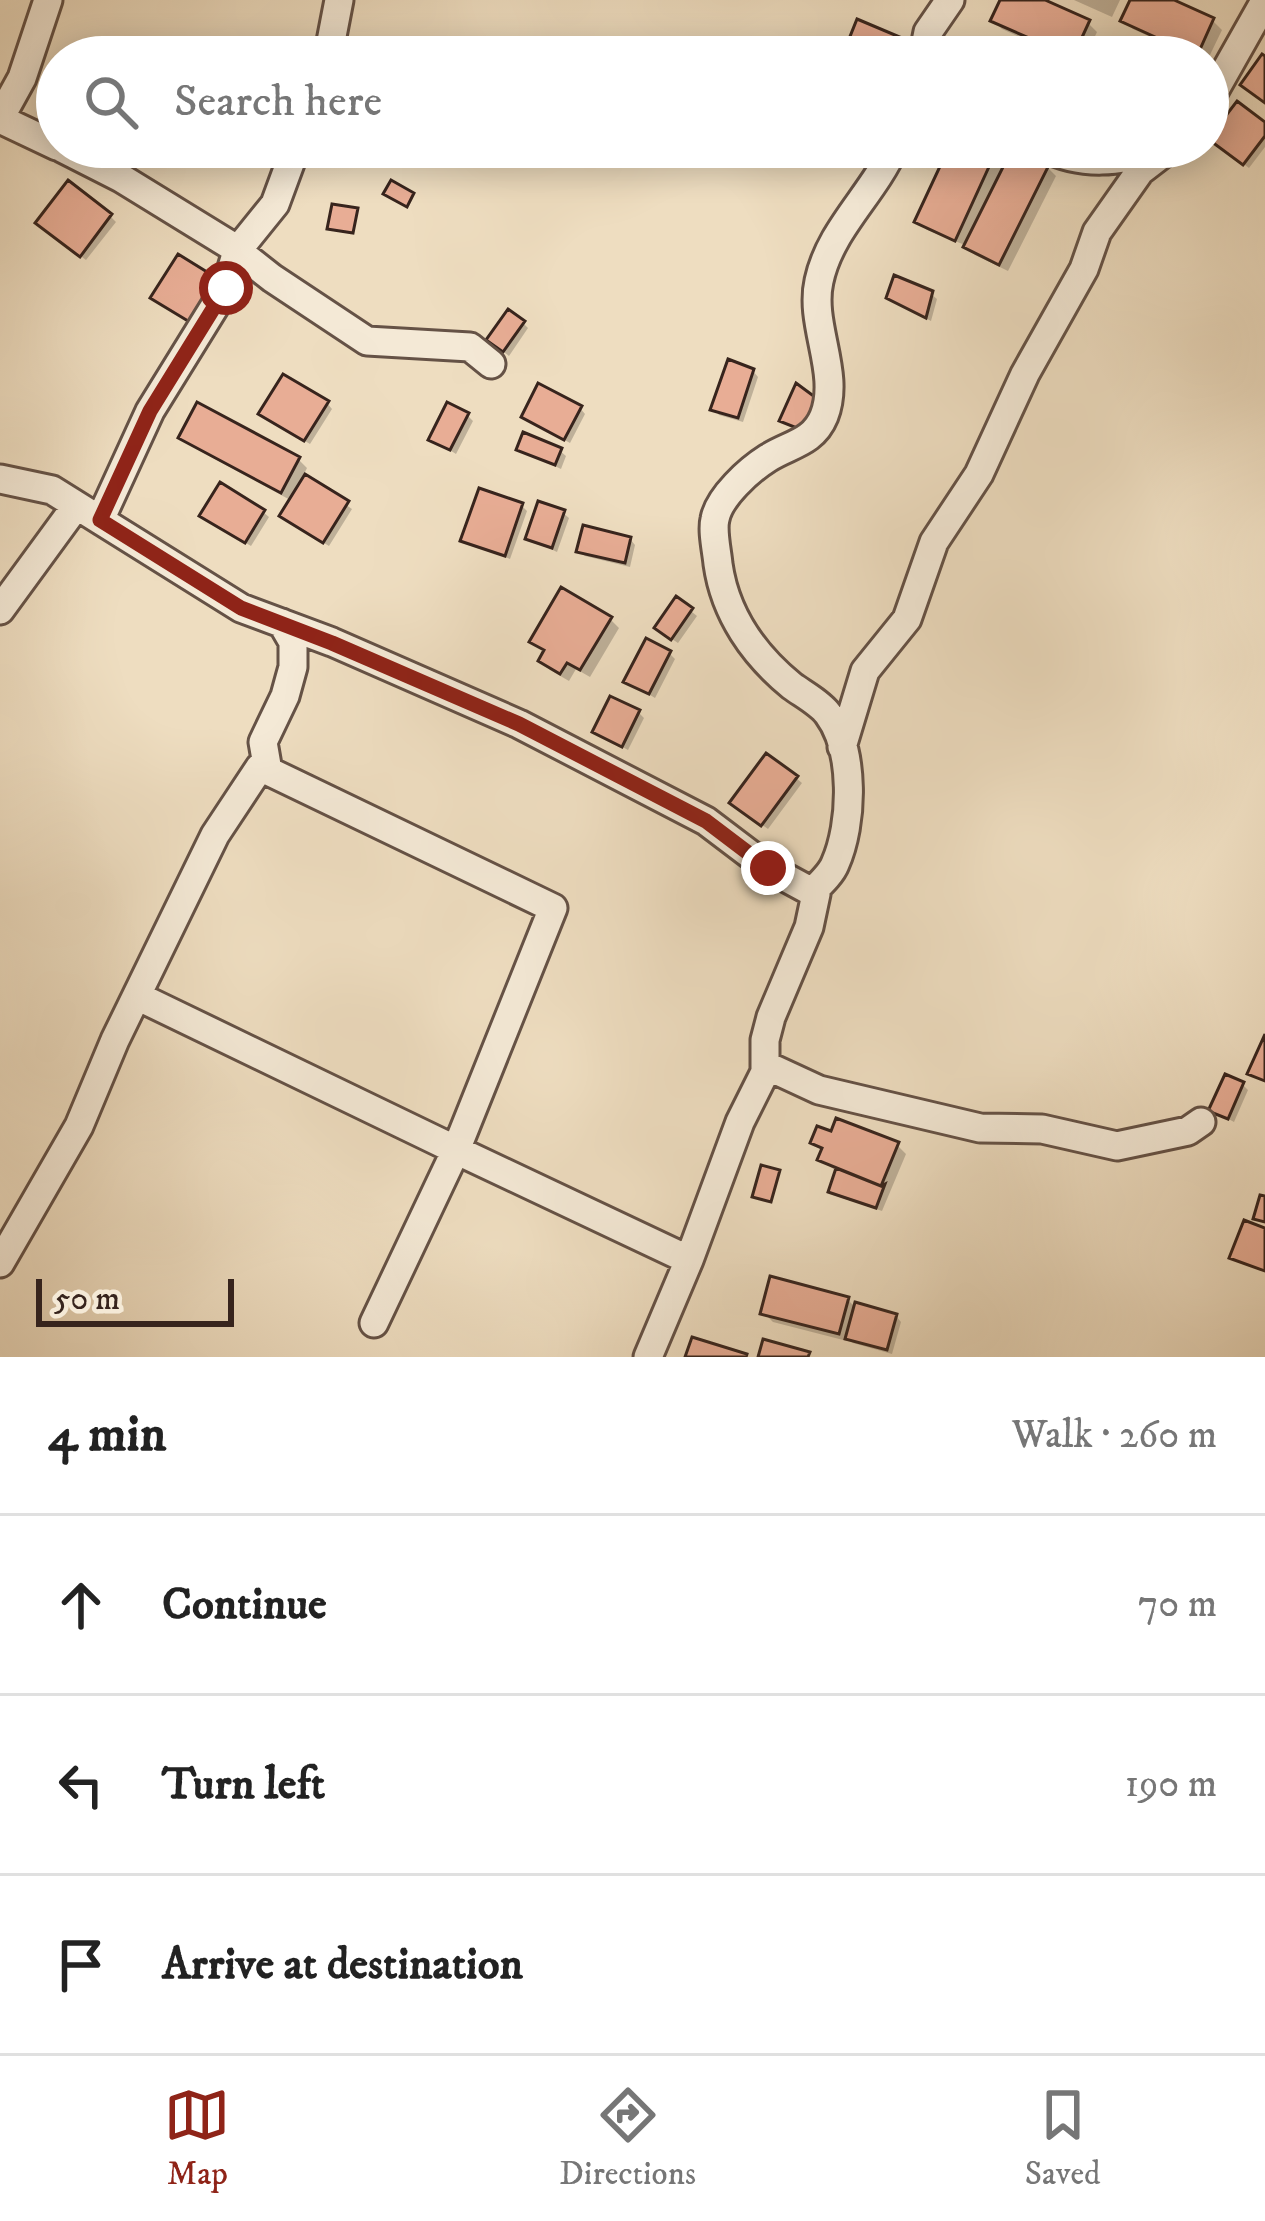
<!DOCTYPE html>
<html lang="en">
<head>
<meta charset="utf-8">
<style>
	:root { --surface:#fff; --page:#f2f2f2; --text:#222; --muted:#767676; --line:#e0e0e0; --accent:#8f2418 }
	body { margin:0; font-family:"IM FELL DW Pica",serif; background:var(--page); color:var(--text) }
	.scale { position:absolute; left:36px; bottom:30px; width:198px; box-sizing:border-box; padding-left:12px; border:6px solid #37241d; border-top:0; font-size:33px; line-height:42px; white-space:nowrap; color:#37241d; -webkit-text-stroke:9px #f4e9d6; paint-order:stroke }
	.stop { position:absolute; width:36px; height:36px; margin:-27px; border:9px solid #8f2418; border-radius:50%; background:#fff }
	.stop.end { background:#8f2418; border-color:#fff; box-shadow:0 3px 12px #0008 }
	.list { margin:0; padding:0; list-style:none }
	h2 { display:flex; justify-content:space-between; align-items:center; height:156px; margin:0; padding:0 48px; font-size:51px }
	h2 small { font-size:39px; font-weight:400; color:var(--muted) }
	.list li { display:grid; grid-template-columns:78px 1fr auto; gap:36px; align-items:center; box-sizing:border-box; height:180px; padding:0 48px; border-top:3px solid var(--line) }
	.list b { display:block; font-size:45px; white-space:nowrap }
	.list em { font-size:39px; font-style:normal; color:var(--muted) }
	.icon { flex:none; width:66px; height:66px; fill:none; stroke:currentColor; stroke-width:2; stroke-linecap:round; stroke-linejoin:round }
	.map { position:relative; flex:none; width:1265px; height:1357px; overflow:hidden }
	.search { position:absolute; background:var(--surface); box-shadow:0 6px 30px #0003; left:36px; right:36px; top:36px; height:132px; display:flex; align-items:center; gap:30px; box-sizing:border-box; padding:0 42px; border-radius:66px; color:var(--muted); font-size:45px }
	.sheet { height:696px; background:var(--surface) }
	nav { display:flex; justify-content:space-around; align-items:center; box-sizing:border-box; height:168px; border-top:3px solid var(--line); background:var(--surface); font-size:33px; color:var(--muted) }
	nav a { display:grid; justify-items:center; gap:6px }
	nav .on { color:var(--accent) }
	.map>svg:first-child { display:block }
	.shadow { fill:#0003 }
	.building { fill:#e8ad95; stroke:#37241d; stroke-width:3 }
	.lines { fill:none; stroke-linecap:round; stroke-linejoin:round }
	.minor-casing { stroke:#655246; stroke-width:33 }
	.minor { stroke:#f4e9d6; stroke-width:27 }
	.route { stroke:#8f2418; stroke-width:15 }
</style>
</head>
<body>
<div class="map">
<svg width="1265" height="1357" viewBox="0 0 1265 1357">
	<rect width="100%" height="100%" fill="#eeddc0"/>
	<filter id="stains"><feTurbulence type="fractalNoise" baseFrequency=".00167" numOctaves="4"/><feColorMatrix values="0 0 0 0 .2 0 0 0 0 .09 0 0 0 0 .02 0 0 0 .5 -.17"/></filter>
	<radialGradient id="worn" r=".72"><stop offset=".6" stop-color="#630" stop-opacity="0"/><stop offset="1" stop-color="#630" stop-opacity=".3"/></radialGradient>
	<path class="shadow" d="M1003,0h34l51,23 9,9 -12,25h-21l-62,-28 -9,-9z
		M1074,0h46l-8,17z
		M1133,0h34l46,21 9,9 -14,29 -14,-2 -61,-28 -9,-9z
		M1265,126v21l-16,21 -31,-24z
		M952,147h49l10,10 36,10 9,9 -48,95 -33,-16 -10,-10 -38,-15 -9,-8z
		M110,216l6,6 -30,38 -42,-32z
		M931,294l6,5 -6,22 -36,-19z
		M523,323l5,5 -19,28 -14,-11z
		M753,371l5,6 -15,45 -24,-7 -5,-6z
		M327,403l5,6 -22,35 -42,-25z
		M580,408l5,6 -15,29 -46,-26z
		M467,415l6,6 -17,33 -24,-15z
		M182,437l116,22 9,9 -4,8 49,33 -23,37 -41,-25 4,-20 -101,-55z
		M519,449l41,2 6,5 -5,13z
		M521,505l6,6 -17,48 -46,-19z
		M263,512l6,5 -18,29 -42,-25z
		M563,513l6,5 -12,34 -29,-14z
		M630,539l5,6 -5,22 -45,-11 -5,-5z
		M677,600l20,16 -19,27 -15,-10z
		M610,619l9,9 -29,49 -14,-8 -7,12 -19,-11 -9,-9 5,-8 -14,-12z
		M669,653l6,6 -20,39 -28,-17z
		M638,712l6,6 -16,32 -32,-18z
		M796,778l6,5 -34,46 -30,-21z
		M1243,1085l5,5 -14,32 -22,-12z
		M813,1142l84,3 9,9 -24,57 -45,-15 -5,-5 6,-19 -18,-12 3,-8z
		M847,1299l9,9 40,8 5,6 -9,32 -39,-11 -5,-5 -1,3 -74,-19 -9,-9z"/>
	<path class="building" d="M1000,0h45l45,20 -17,37 -83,-36z
		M1130,0h44l40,18 -17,38 -77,-35z
		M857,19l57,24 -6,14h-16l-43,-18z
		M1262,54l3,2v47l-25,-18z
		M1237,101l28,21v14l-22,29 -35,-26z
		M243,147h29l-2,18 -29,-4z
		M949,147h49l-43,94 -41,-19z
		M1013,147l36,18 -50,100 -36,-18z
		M68,180l44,34 -32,43 -45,-34z
		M391,180l23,13 -7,14 -24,-13z
		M332,204l26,4 -5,25 -26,-4z
		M178,254l42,26 -27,44 -43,-26z
		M894,275l39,16 -7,27 -40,-20z
		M508,309l17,12 -22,31 -17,-12z
		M728,359l26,10 -16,49 -28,-8z
		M283,374l46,27 -25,40 -46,-27z
		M538,383l44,23 -18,34 -43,-23z
		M796,383l23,17 -12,32 -28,-11z
		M197,402l103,55 -19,36 -103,-55z
		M447,402l22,11 -19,37 -22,-10z
		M523,432l39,16 -7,17 -39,-15z
		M305,474l44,27 -26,42 -44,-27z
		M220,482l45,28 -20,33 -46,-27z
		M479,488l44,15 -18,53 -45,-15z
		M538,501l27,9 -13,38 -27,-9z
		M583,525l48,12 -6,26 -49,-11z
		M561,587l51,30 -32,53 -13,-7 -7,11 -22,-13 6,-11 -15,-8z
		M676,596l17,12 -22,32 -17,-12z
		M646,638l25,13 -22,43 -26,-12z
		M610,696l30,14 -18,37 -30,-15z
		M766,753l32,23 -37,50 -32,-23z
		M1265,1034v47l-18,-7z
		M1225,1074l19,8 -16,37 -20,-8z
		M836,1118l63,24 -18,44 -64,-26 5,-12 -12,-5 7,-17 14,5z
		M761,1165l19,5 -9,32 -19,-5z
		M836,1168l45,18 4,-2 -9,24 -48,-16z
		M1260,1195l5,1v26l-12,-3z
		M1244,1220l21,8v43l-36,-13z
		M770,1276l79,21 -10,37 -79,-20z
		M855,1302l42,12 -10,36 -42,-11z
		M692,1337l55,17 -1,3h-61z
		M763,1339l47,13 -2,5h-50z"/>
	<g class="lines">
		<defs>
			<path id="minor" d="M328,57l11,-57
				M923,57l5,-25 22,-32
				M1208,102l57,-101
				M0,118l22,-40 26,-78
				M0,119l57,27
				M60,147l61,31 109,67 42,33 95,63 103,6 21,17
				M1044,147c39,20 76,14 118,3
				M0,479l52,11 189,118 91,34 187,82 187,97 62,47 48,26 -7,33 -38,90 -6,23v32l-25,50 -51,138 -41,97
				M100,520l50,-109 76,-123 11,-37 38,-47 21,-57
				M0,610l76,-104
				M842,747l23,-76 42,-52 27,-77 45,-68 46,-100 59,-105 13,-37 43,-61 30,-23
				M268,771l-5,-29 22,-46 8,-29v-25l-11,-19
				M812,892c8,-8 19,-18 23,-28 18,-40 20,-114 -7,-150 -8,-11 -25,-20 -36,-28 -38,-31 -67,-72 -74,-122 -1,-12 -6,-33 -3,-45 4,-22 34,-49 53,-61 22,-14 45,-15 56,-42 17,-43 -15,-91 -5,-135 11,-52 54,-86 75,-134
				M765,1065l54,25 161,38 62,1 75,17 71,-15 13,-9
				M0,1263l79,-137 36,-86 100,-205 45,-68 293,141 -97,242 -319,-154
				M374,1323l82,-173 233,110"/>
		</defs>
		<use href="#minor" class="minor-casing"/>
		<use href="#minor" class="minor"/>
	</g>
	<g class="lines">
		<path class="route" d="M226,288l-76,123 -50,109 141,88 91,35 187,81 187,97 62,47"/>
	</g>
	<rect width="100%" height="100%" filter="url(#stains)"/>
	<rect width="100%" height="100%" fill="url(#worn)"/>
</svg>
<div class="scale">50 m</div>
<div class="stop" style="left:226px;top:288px"></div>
<div class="stop end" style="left:768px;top:868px"></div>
<div class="search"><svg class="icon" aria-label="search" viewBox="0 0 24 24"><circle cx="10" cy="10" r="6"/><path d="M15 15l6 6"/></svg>Search here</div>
</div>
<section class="sheet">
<h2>4 min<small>Walk · 260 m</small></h2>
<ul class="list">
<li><svg class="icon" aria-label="ahead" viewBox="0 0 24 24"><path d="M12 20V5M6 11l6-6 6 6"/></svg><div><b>Continue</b></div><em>70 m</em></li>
<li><svg class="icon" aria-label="left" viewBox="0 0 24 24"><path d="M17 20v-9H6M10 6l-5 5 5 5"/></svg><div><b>Turn left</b></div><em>190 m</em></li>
<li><svg class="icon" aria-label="arrive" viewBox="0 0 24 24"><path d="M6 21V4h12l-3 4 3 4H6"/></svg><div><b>Arrive at destination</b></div></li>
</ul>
</section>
<nav>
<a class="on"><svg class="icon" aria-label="map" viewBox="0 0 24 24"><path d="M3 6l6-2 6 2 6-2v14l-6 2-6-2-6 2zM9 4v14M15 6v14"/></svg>Map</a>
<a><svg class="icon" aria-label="directions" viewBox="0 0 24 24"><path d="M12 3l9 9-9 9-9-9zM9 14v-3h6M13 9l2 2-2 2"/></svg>Directions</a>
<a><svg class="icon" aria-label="saved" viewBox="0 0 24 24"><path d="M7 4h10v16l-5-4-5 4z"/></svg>Saved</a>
</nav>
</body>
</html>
